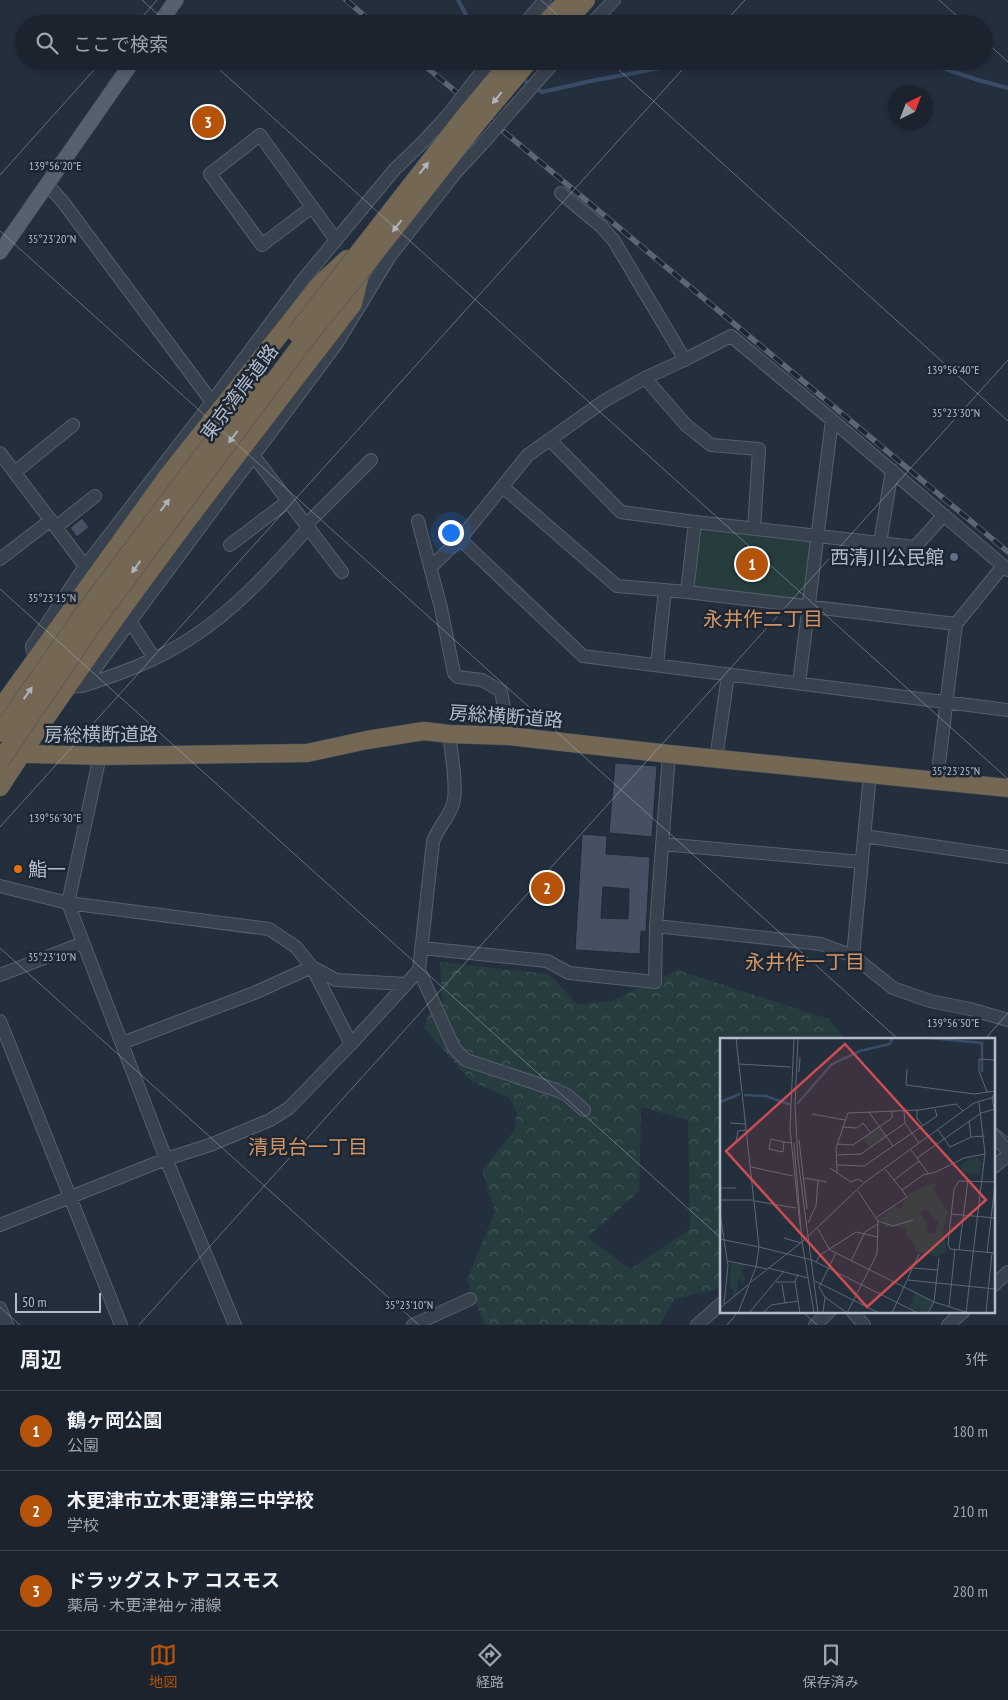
<!DOCTYPE html>
<html lang="ja">
<head>
<meta charset="utf-8">
<style>
	:root { --surface:#1b232e; --page:#282f3a; --text:#f1f3f6; --muted:#a0a4aa; --line:#39404a; --accent:#b45309 }
	body { margin:0; font-family:"PT Sans Narrow","Noto Sans JP",sans-serif; background:var(--page); color:var(--text) }
	.compass { position:absolute; left:888px; top:85px; width:45px; height:45px; border-radius:50%; background:var(--surface); box-shadow:0 2px 8px #0003; rotate:42deg }
	.scale { position:absolute; left:15px; bottom:12px; width:86px; box-sizing:border-box; padding-left:5px; border:2px solid #b4bcc9; border-top:0; font-size:14px; line-height:18px; white-space:nowrap; color:#b4bcc9; -webkit-text-stroke:4px #1d2633; paint-order:stroke }
	.you { position:absolute; left:450px; top:532px; width:18px; height:18px; margin:-12px; border:4px solid #fff; border-radius:50%; background:#1a73e8; box-shadow:0 0 0 8px #1a73e833 }
	.badge { display:grid; place-items:center; width:32px; height:32px; border-radius:50%; background:var(--accent); color:#fff; font-size:16px; font-weight:700 }
	.pin { position:absolute; translate:-50% -50%; border:2px solid #fff; box-shadow:0 1px 5px #0006 }
	.list { margin:0; padding:0; list-style:none }
	h2 { display:flex; justify-content:space-between; align-items:center; height:65px; margin:0; padding:0 20px; font-size:21px }
	h2 small { font-size:16px; font-weight:400; color:var(--muted) }
	.list li { display:grid; grid-template-columns:32px 1fr auto; gap:15px; align-items:center; box-sizing:border-box; height:80px; padding:0 20px; border-top:1px solid var(--line) }
	.list b { display:block; font-size:19px; white-space:nowrap }
	.list p { margin:0; font-size:16px; white-space:nowrap; color:var(--muted) }
	.list em { font-size:16px; font-style:normal; color:var(--muted) }
	.icon { flex:none; width:28px; height:28px; fill:none; stroke:currentColor; stroke-width:2; stroke-linecap:round; stroke-linejoin:round }
	.map { position:relative; flex:none; width:1008px; height:1325px; overflow:hidden }
	.search { position:absolute; background:var(--surface); box-shadow:0 2px 8px #0003; left:15px; right:15px; top:15px; height:55px; display:flex; align-items:center; gap:12px; box-sizing:border-box; padding:0 18px; border-radius:28px; color:var(--muted); font-size:19px }
	.sheet { height:305px; background:var(--surface) }
	nav { display:flex; justify-content:space-around; align-items:center; box-sizing:border-box; height:70px; border-top:1px solid var(--line); background:var(--surface); font-size:14px; color:var(--muted) }
	nav a { display:grid; justify-items:center; gap:2px }
	nav .on { color:var(--accent) }
	.map>svg:first-child { display:block }
	.green { fill:#263c3f }
	.forest { fill:url(#forest-crowns); fill-rule:evenodd }
	.lines { fill:none; stroke-linecap:round; stroke-linejoin:round }
	.stream { stroke:#394c67; stroke-width:4 }
	.building { fill:#455162; stroke:#1f2835; fill-rule:evenodd }
	.minor-casing { stroke:#565f6c; stroke-width:14 }
	.major-casing { stroke:#414a57; stroke-width:16 }
	.highway-casing { stroke:#434c59; stroke-width:19 }
	.minor { stroke:#38414e; stroke-width:12 }
	.major { stroke:#56606e; stroke-width:15 }
	.highway { stroke:#746855; stroke-width:18 }
	.rail-casing { stroke:#5a6575; stroke-width:5.5 }
	.rail { stroke:#1d2633; stroke-width:4; stroke-dasharray:11; stroke-linecap:butt }
	.minor-bridge-casing { stroke:#565f6c; stroke-width:14; stroke-linecap:butt }
	.highway-bridge-casing { stroke:#434c59; stroke-width:19; stroke-linecap:butt }
	.minor-bridge { stroke:#38414e; stroke-width:12 }
	.highway-bridge { stroke:#746855; stroke-width:18 }
	.oneway { fill:#aeb4bd }
	.ticks { fill:none; stroke:#b4bcc9; stroke-width:1; stroke-opacity:0.45 }
	.service-dot { fill:#5c6f8a; stroke:#1d2633; stroke-width:2 }
	.food-dot { fill:#e8710a; stroke:#1d2633; stroke-width:2 }
	.labels { text-anchor:middle; stroke-width:5; stroke-linejoin:round; paint-order:stroke }
	.street-label { font-size:19px; fill:#b4bcc9; stroke:#1d2633 }
	.poi-label { font-size:19px; fill:#b4bcc9; stroke:#1d2633; text-anchor:end }
	.neighbourhood-label { font-size:20px; fill:#d59563; stroke:#1d2633 }
	.inset-river { fill:none; stroke:#394c67; stroke-width:2.5 }
	.inset-road { fill:none; stroke:#5e6776; stroke-width:1 }
	.view { fill:#ce4d50; fill-opacity:0.15; stroke:#ce4d50; stroke-width:2.5 }
	.inset-edge { fill:none; stroke:#b4bcc9; stroke-width:2.5 }
	.ticks-label { font-size:12px; text-anchor:middle; fill:#b4bcc9; stroke:#1d2633; stroke-width:5; stroke-linejoin:round; paint-order:stroke }
</style>
</head>
<body>
<div class="map">
<svg width="1008" height="1325" viewBox="0 0 1008 1325">
	<defs>
		<pattern id="forest-crowns" width="20" height="18" patternUnits="userSpaceOnUse" patternTransform="scale(1.25)"><rect width="20" height="18" fill="#263c3f"/><path d="M2 6a3 3 0 1 1 6 0M12 15a3 3 0 1 1 6 0" fill="none" stroke="#435659"/></pattern>
	</defs>
	<rect width="100%" height="100%" fill="#242f3e"/>
	<path class="green" d="M695,522l122,14 -8,71 -122,-15z"/>
	<path class="forest" d="M440,962l109,12 28,30 34,-3 66,-31 152,49 16,20h-123v245l-8,6 -40,9 -14,26h-175l-18,-45 28,-69 -13,-41 32,-39 3,-18 -7,-15 -39,-17 -47,-53 6,-17 12,-10zM641,1107l47,13 2,109 -60,40 -42,-32 51,-46z"/>
	<g class="lines">
		<path class="stream" d="M458,0l13,24
			M922,61l56,19 30,8
			M521,78l21,14 49,-11 107,-20"/>
	</g>
	<path class="building" d="M82,518l7,9 -12,10 -7,-9z
		M615,763l42,3 -5,71 -43,-4z
		M582,834l25,2 -1,18 44,3 -4,75 -5,-1 -1,23 -65,-4zM603,887l26,2 -1,30 -27,-1z"/>
	<g class="lines">
		<defs>
			<path id="minor" d="M524,24l21,-24
				M591,24l23,-24
				M475,80l15,-19
				M509,113l46,-52
				M47,184l16,18 149,200
				M561,193l41,34 12,14 71,119
				M312,207l-50,38 -52,-71 50,-39 76,105
				M645,378l41,47 25,20 48,4 -5,80
				M550,440l71,72 74,10 220,25 29,-32
				M0,453l85,113
				M253,455l89,117
				M15,472l58,-47
				M503,487l114,99 70,6 269,32
				M418,521l23,87 13,65 4,4 24,3 19,11 8,45
				M306,525l65,-65
				M56,527l39,-31
				M460,539l123,117 425,54
				M880,543l12,-73
				M230,545l58,-44
				M0,559l51,-39
				M431,567l29,-28 68,-84 76,-54 41,-23 37,-17 49,-25 101,84 176,150
				M687,592l8,-70
				M130,621l24,37
				M35,660l-3,-14 51,-77 129,-167 90,-121 93,-112 28,-27 26,-28
				M657,665l8,-75
				M799,683l33,-263
				M82,686c38,-12 76,-26 109,-48 45,-29 82,-70 117,-110
				M69,687l13,-1 255,-343 53,-87 67,-85 28,-30
				M449,734c2,18 9,54 4,70 -4,14 -16,24 -20,38l-14,128 35,78 12,12 90,30 11,5 17,15
				M669,754l-13,172 165,18 32,12 40,32 37,13 40,8 38,11
				M100,756l-32,147 98,256 69,166
				M716,759l12,-84
				M937,780l19,-156 47,-58
				M864,836l144,21
				M662,844l200,18
				M0,886l68,17 201,26 27,18 16,20 39,77
				M422,948l125,13 22,12 86,9 1,-56
				M853,956l17,-182
				M0,975l83,-32
				M0,1021l121,304
				M122,1043l132,-50 58,-26 24,13 70,4
				M994,1136l14,15
				M994,1167l14,-12
				M0,1225l166,-66 44,-14 60,-25 19,-12 62,-64 68,-74
				M994,1285l14,-13
				M0,1308l7,17
				M852,1311l12,14
				M413,1325l57,-26
				M697,1325l25,-22
				M815,1325l15,-14
				M948,1325l16,-14"/>
			<path id="major" d="M159,24l17,-24
				M0,252l133,-191"/>
			<path id="highway" d="M545,24l22,-24
				M564,24l22,-24
				M0,709l169,-235 151,-190 27,-25
				M0,753l100,3 207,-3 60,-13 57,-9 25,3 60,2 160,18 339,34
				M0,787c108,-167 231,-325 353,-483l8,-33"/>
		</defs>
		<use href="#minor" class="minor-casing"/>
		<use href="#major" class="major-casing"/>
		<use href="#highway" class="highway-casing"/>
		<use href="#minor" class="minor"/>
		<use href="#major" class="major"/>
		<use href="#highway" class="highway"/>
		<defs>
			<path id="rail" d="M346,0l28,24
				M419,61l589,491"/>
		</defs>
		<use href="#rail" class="rail-casing"/>
		<use href="#rail" class="rail"/>
		<defs>
			<path id="minor-bridge" d="M449,114l26,-34
				M485,141l24,-28"/>
			<path id="highway-bridge" d="M296,333l172,-221 43,-51
				M0,733l82,-117 177,-235
				M0,761l94,-138 207,-278 60,-74 117,-149 51,-61"/>
		</defs>
		<use href="#minor-bridge" class="minor-bridge-casing"/>
		<use href="#highway-bridge" class="highway-bridge-casing"/>
		<use href="#minor-bridge" class="minor-bridge"/>
		<use href="#highway-bridge" class="highway-bridge"/>
	</g>
	<defs><path id="oneway-solid" d="M-6-.8H1V-3.2L6.5 0L1 3.2V.8H-6Z" transform="scale(1.25)"/></defs>
	<g class="oneway">
		<use href="#oneway-solid" transform="translate(497 98) rotate(129)"/>
		<use href="#oneway-solid" transform="translate(424 168) rotate(-52)"/>
		<use href="#oneway-solid" transform="translate(397 226) rotate(128)"/>
		<use href="#oneway-solid" transform="translate(233 437) rotate(127)"/>
		<use href="#oneway-solid" transform="translate(165 505) rotate(-53)"/>
		<use href="#oneway-solid" transform="translate(136 567) rotate(126)"/>
		<use href="#oneway-solid" transform="translate(28 693) rotate(-55)"/>
	</g>
	<path class="ticks" d="M142,0l27,24M541,0l26,24M939,0l27,24M136,24l21,-24M723,24l22,-24M984,40l24,22M210,61l798,718M609,61l399,360M0,175l102,-114M0,231l898,808M0,589l722,650M0,827l690,-766M0,948l419,377M985,1039l23,-26M994,1126l14,12M0,1307l20,18M802,1311l15,14M139,1325l869,-965M727,1325l12,-14"/>
	<circle class="service-dot" cx="954" cy="557" r="5"/>
	<circle class="food-dot" cx="18" cy="869" r="5"/>
	<g class="labels">
		<g class="street-label">
			<text transform="translate(239 392) rotate(-53)" y="7">東京湾岸道路</text>
			<text transform="translate(506 716) rotate(4)" y="7">房総横断道路</text>
			<text x="101" y="741">房総横断道路</text>
		</g>
		<g class="poi-label">
			<text x="944" y="564">西清川公民館</text>
			<text x="28" y="876" text-anchor="start">鮨一</text>
		</g>
		<g class="neighbourhood-label">
			<text x="763" y="626">永井作二丁目</text>
			<text x="805" y="969">永井作一丁目</text>
			<text x="308" y="1154">清見台一丁目</text>
		</g>
	</g>
	<g transform="translate(720 1038)">
		<rect width="275" height="275" fill="#242f3e"/>
		<path d="M159,89l7,9 -16,12 -7,-10zM195,255l19,9 -6,11 -19,-5z" fill="#263c3f"/>
		<path d="M259,120l3,6 -3,10 -15,-1 -4,-7 9,-7zM212,145l5,1 -4,5 15,23 -5,20 4,19 -9,6 -21,-5 -4,-11 -6,-3 -2,-11h-20l-5,-9 14,-11 7,1 8,-15zM206,172l12,12 -3,12h-8l1,-11 -9,-10zM11,224l11,2 3,3 -4,4 4,5 -2,8 -4,-5 -2,15 -5,3 2,-6 -5,-4z" fill="#263c3f" fill-rule="evenodd"/>
		<path class="inset-river" d="M210,0l52,5v29M24,57l22,1 25,9M0,64l20,-8M77,66l35,-40 28,-13 30,-7 2,-6"/>
		<path class="inset-road" d="M16,0l23,209 -3,20 -18,46M74,0l-4,91 10,96M78,0l-3,68 3,53 20,154M19,26l52,3M187,31l-1,16 68,9 21,-3M79,34l1,-15M267,54l-8,-21v-12l16,1M275,54l-3,6 3,15M197,72v8l6,8M184,73l1,12 14,20M149,74l24,34M92,76l33,6M249,83l2,16M10,85l15,1M122,89l15,1 6,-5 8,10M218,92l12,17 21,-10 14,-1M79,102l8,69M16,103l2,-10 8,-1M64,104l-1,10 -14,-3 2,-10 13,3 7,1M74,105l8,99 12,71M117,106l16,1 39,-27v-7M191,112l17,23M117,117l24,-1 44,-31M197,120l64,-45 14,-4M117,127l27,1 73,-50 -2,-7M31,129l42,9M110,130l21,14 7,-3 5,3M165,131l17,21 21,-15 13,-3 28,-14 21,-4M117,134l-1,-24 12,-35 71,-3 37,-6 7,7M84,140l23,4M174,142l25,-19M275,144l-36,-1 -5,8 -6,55 2,5 45,4M0,150h16M138,153l20,30 15,5 20,-6M0,162h33M35,163l41,7M0,175l8,53 -4,38M231,176l44,4M157,179l30,-20 -5,-7M88,185l8,-17 2,-26M98,191l12,21 104,52 35,11M64,200l17,5M0,201l39,8M82,204l62,-59 110,-80 21,-6M39,209l53,13 106,53M239,212l9,-70M267,215l8,-69M8,223l39,8M131,223l14,-29 13,-8M96,224l4,-7 36,-23 22,5M48,230l40,10M194,230l23,2M78,236l-3,8 5,31M188,242l87,9M95,243l64,32M31,244l51,-40M56,244h19M62,246l3,19M105,259l22,16M229,269l6,-58M0,270l28,-23M29,275l35,-42M43,275l8,-8 27,-4M103,275l2,-16 -6,-10 17,-34M127,275l30,-59 1,-33M172,275l27,-59M208,275l6,-11 5,-44M246,275l19,-160 -6,-50M266,275l6,-60"/>
		<path class="view" d="M125,6l141,156 -119,107 -141,-156z"/>
		<rect width="275" height="275" class="inset-edge"/>
	</g>
	<g class="ticks-label">
		<text x="55" y="170">139°56'20"E</text>
		<text x="52" y="243">35°23'20"N</text>
		<text x="953" y="374">139°56'40"E</text>
		<text x="956" y="417">35°23'30"N</text>
		<text x="52" y="602">35°23'15"N</text>
		<text x="956" y="775">35°23'25"N</text>
		<text x="55" y="822">139°56'30"E</text>
		<text x="52" y="961">35°23'10"N</text>
		<text x="953" y="1027">139°56'50"E</text>
		<text x="409" y="1309">35°23'10"N</text>
	</g>
</svg>
<svg class="compass" viewBox="-18 -18 36 36"><path d="M0-13l5 13h-10z" fill="#e53935"/><path d="M0 13l5-13h-10z" fill="#a0a4aa"/></svg>
<div class="scale">50 m</div>
<div class="you"></div>
<div class="pin badge" style="left:752px;top:564px">1</div>
<div class="pin badge" style="left:547px;top:888px">2</div>
<div class="pin badge" style="left:208px;top:122px">3</div>
<div class="search"><svg class="icon" aria-label="search" viewBox="0 0 24 24"><circle cx="10" cy="10" r="6"/><path d="M15 15l6 6"/></svg>ここで検索</div>
</div>
<section class="sheet">
<h2>周辺<small>3件</small></h2>
<ul class="list">
<li><span class="badge">1</span><div><b>鶴ヶ岡公園</b><p>公園</p></div><em>180 m</em></li>
<li><span class="badge">2</span><div><b>木更津市立木更津第三中学校</b><p>学校</p></div><em>210 m</em></li>
<li><span class="badge">3</span><div><b>ドラッグストア コスモス</b><p>薬局 · 木更津袖ヶ浦線</p></div><em>280 m</em></li>
</ul>
</section>
<nav>
<a class="on"><svg class="icon" aria-label="map" viewBox="0 0 24 24"><path d="M3 6l6-2 6 2 6-2v14l-6 2-6-2-6 2zM9 4v14M15 6v14"/></svg>地図</a>
<a><svg class="icon" aria-label="directions" viewBox="0 0 24 24"><path d="M12 3l9 9-9 9-9-9zM9 14v-3h6M13 9l2 2-2 2"/></svg>経路</a>
<a><svg class="icon" aria-label="saved" viewBox="0 0 24 24"><path d="M7 4h10v16l-5-4-5 4z"/></svg>保存済み</a>
</nav>
</body>
</html>
